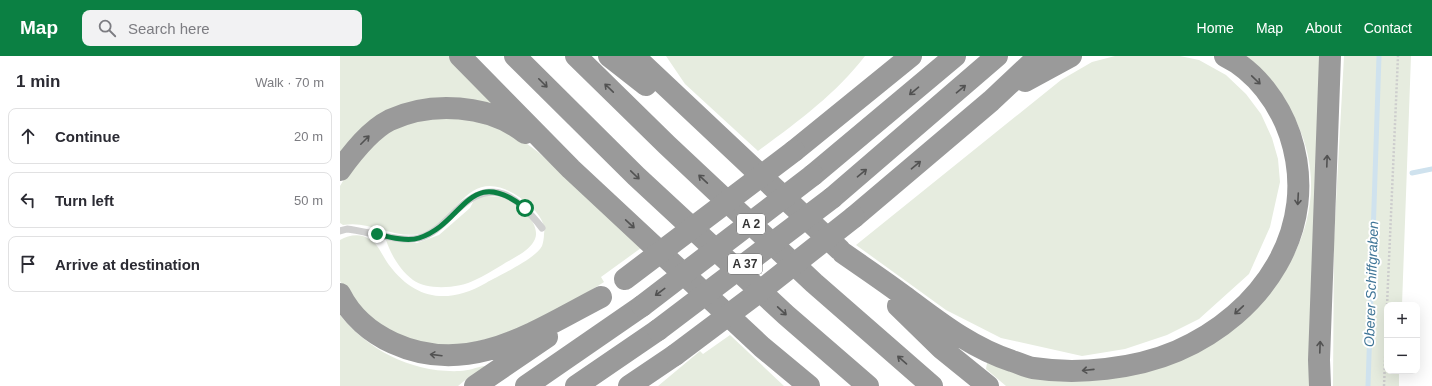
<!DOCTYPE html>
<html lang="en">
<head>
<meta charset="utf-8">
<style>
	:root { --surface:#fff; --page:#f2f2f3; --text:#2b2b33; --muted:#7c7c81; --line:#e1e1e2; --accent:#0b8043 }
	body { margin:0; font-family:Arial,sans-serif; background:var(--page); color:var(--text) }
	.controls { position:absolute; right:12px; bottom:12px; display:grid; overflow:hidden; border-radius:8px; box-shadow:0 4px 16px #0002 }
	.controls button { width:36px; height:36px; display:grid; place-items:center; padding:0; border:0; border-bottom:1px solid var(--line); background:var(--surface); color:var(--text); font:20px sans-serif }
	.stop { position:absolute; width:12px; height:12px; margin:-9px; border:3px solid #0b8043; border-radius:50%; background:#fff }
	.stop.end { background:#0b8043; border-color:#fff; box-shadow:0 1px 4px #0008 }
	.list { margin:0; padding:0; list-style:none }
	h2 { display:flex; justify-content:space-between; align-items:center; height:52px; margin:0; padding:0 16px; font-size:17px }
	h2 small { font-size:13px; font-weight:400; color:var(--muted) }
	.list li { display:grid; grid-template-columns:26px 1fr auto; gap:12px; align-items:center; box-sizing:border-box; height:56px; margin:0 8px 8px; padding:0 8px; border:1px solid var(--line); border-radius:8px }
	.list b { display:block; font-size:15px; white-space:nowrap }
	.list em { font-size:13px; font-style:normal; color:var(--muted) }
	.icon { flex:none; width:22px; height:22px; fill:none; stroke:currentColor; stroke-width:2; stroke-linecap:round; stroke-linejoin:round }
	.map { position:relative; flex:none; width:1092px; height:330px; overflow:hidden }
	header { display:flex; align-items:center; gap:24px; box-sizing:border-box; height:56px; padding:0 20px; background:var(--accent); color:#fff }
	header strong { font-size:19px }
	nav { display:flex; gap:22px; margin-inline-start:auto; font-size:14px }
	.search { width:280px; height:36px; background:var(--page); display:flex; align-items:center; gap:10px; box-sizing:border-box; padding:0 14px; border-radius:8px; color:var(--muted); font-size:15px }
	main { display:flex }
	aside { flex:1; background:var(--surface) }
	.map>svg:first-child { display:block }
	.green { fill:#e6ecdf }
	.lines { fill:none; stroke-linecap:round; stroke-linejoin:round }
	.stream { stroke:#cfe2ee; stroke-width:5 }
	.path { stroke:#cdcdcd; stroke-width:2.5; stroke-dasharray:2 2; stroke-linecap:butt }
	.service { stroke:#d0d0d0; stroke-width:7 }
	.motorway { stroke:#9a9a9a; stroke-width:22 }
	.motorway-bridge { stroke:#9a9a9a; stroke-width:22 }
	.oneway { stroke:#525252 }
	.route { stroke:#0b8043; stroke-width:5 }
	.labels { text-anchor:middle; stroke-width:4; stroke-linejoin:round; paint-order:stroke }
	.shield { fill:#fff; stroke:#707070; stroke-width:1 }
	.shield-label { font-size:12px; font-weight:bold; fill:#333 }
	.water-label { font-size:14px; font-style:italic; fill:#3f7597; stroke:#fff }
</style>
</head>
<body>
<header>
<strong>Map</strong>
<div class="search"><svg class="icon" aria-label="search" viewBox="0 0 24 24"><circle cx="10" cy="10" r="6"/><path d="M15 15l6 6"/></svg>Search here</div>
<nav><a>Home</a><a>Map</a><a>About</a><a>Contact</a></nav>
</header>
<main>
<aside>
<h2>1 min<small>Walk · 70 m</small></h2>
<ul class="list">
<li><svg class="icon" aria-label="ahead" viewBox="0 0 24 24"><path d="M12 20V5M6 11l6-6 6 6"/></svg><div><b>Continue</b></div><em>20 m</em></li>
<li><svg class="icon" aria-label="left" viewBox="0 0 24 24"><path d="M17 20v-9H6M10 6l-5 5 5 5"/></svg><div><b>Turn left</b></div><em>50 m</em></li>
<li><svg class="icon" aria-label="arrive" viewBox="0 0 24 24"><path d="M6 21V4h12l-3 4 3 4H6"/></svg><div><b>Arrive at destination</b></div></li>
</ul>
</aside>
<div class="map">
<svg width="1092" height="330" viewBox="0 0 1092 330">
	<rect width="100%" height="100%" fill="#fff"/>
	<path class="green" d="M0,0h110l59,58 -68,-13 -101,55z
		M326,0h199c-29,38 -69,67 -107,95l-73,-67z
		M775,0h65l19,4 27,15 20,19 15,20 11,24 6,21 2,23 -10,45 -21,47 -50,45 -32,16 -42,14 -43,7 -81,-18 -55,-28 -90,-65 205,-165 31,-18z
		M906,0h77l-11,330h-306l-20,-17 1,-6 111,16 154,-66c51,-53 77,-120 45,-190 -6,-13 -12,-26 -21,-37 -9,-11 -20,-20 -30,-30z
		M1004,0h67l-9,249h-15v66h12v15h-66l1,-147z
		M85,62l49,1 41,16 23,17 28,25 75,71 -40,29 3,5 -73,47 -91,21 -62,-23 -30,-31 -8,-15v-41c9,-5 20,-7 29,-1 10,5 13,17 20,26 27,36 60,39 97,18 14,-8 49,-24 56,-37 1,-3 2,-8 2,-12 2,-11 -6,-21 -14,-28 -14,-13 -37,-28 -57,-15 -10,6 -19,18 -28,27 -7,7 -14,14 -25,16 -27,5 -50,-14 -77,-9l-3,-2v-37l15,-25 36,-31z
		M140,140c9,0 19,0 28,3 12,6 33,25 27,40 -5,12 -22,19 -33,26 -9,5 -18,11 -27,15 -15,8 -47,11 -62,0 -13,-10 -22,-25 -27,-40l31,3 22,-8 31,-27 4,-8z
		M0,259c29,36 73,58 120,56 8,0 17,-4 24,-5l3,1 -18,10 -11,9h-118z
		M390,279l54,51h-126l42,-35 3,3z"/>
	<g class="lines">
		<path class="stream" d="M1072,117l20,-4
			M1028,330l11,-330"/>
		<path class="path" d="M1047,249l11,-249
			M1044,330l3,-73"/>
		<path class="service" d="M0,175l7,-2c19,2 55,14 72,9 16,-4 27,-18 39,-29 34,-33 59,-13 84,19"/>
		<path class="motorway" d="M120,0l111,113 191,178 47,39
			M175,0l121,120 150,139 82,71
			M236,0l91,89 147,138 118,103
			M269,0l37,29
			M294,0l206,194
			M685,25l46,-25
			M454,95l117,-95
			M0,114c13,-18 30,-40 50,-50 41,-19 99,-16 135,13
			M473,119l142,-119
			M492,142l165,-142
			M514,161l137,-116 48,-45
			M503,197c20,14 41,28 61,43 35,26 66,51 108,65 7,2 14,6 21,7 45,7 102,1 144,-17 85,-37 144,-122 113,-216 -11,-32 -34,-64 -65,-79
			M0,238c11,22 31,39 53,49 76,35 142,-12 208,-46
			M558,250l43,42 47,38
			M135,330l72,-49
			M186,330l116,-80
			M236,330l82,-56
			M289,330l46,-31
			M980,330l-1,-26 11,-304"/>
		<path class="motorway-bridge" d="M285,223l169,-128
			M302,250l171,-131
			M318,274l174,-132
			M335,299l80,-60 99,-78"/>
	</g>
	<defs><path id="oneway-shaft" d="M-6 0H5M1.5-3L5.5 0L1.5 3" fill="none" stroke-width="1.6" stroke-linecap="round" stroke-linejoin="round"/></defs>
	<g class="oneway">
		<use href="#oneway-shaft" transform="translate(916 24) rotate(44)"/>
		<use href="#oneway-shaft" transform="translate(203 27) rotate(45)"/>
		<use href="#oneway-shaft" transform="translate(269 32) rotate(-136)"/>
		<use href="#oneway-shaft" transform="translate(621 33) rotate(-40)"/>
		<use href="#oneway-shaft" transform="translate(574 35) rotate(140)"/>
		<use href="#oneway-shaft" transform="translate(25 84) rotate(-45)"/>
		<use href="#oneway-shaft" transform="translate(987 105) rotate(-88)"/>
		<use href="#oneway-shaft" transform="translate(576 109) rotate(-40)"/>
		<use href="#oneway-shaft" transform="translate(522 117) rotate(-40)"/>
		<use href="#oneway-shaft" transform="translate(295 119) rotate(44)"/>
		<use href="#oneway-shaft" transform="translate(363 123) rotate(-137)"/>
		<use href="#oneway-shaft" transform="translate(958 143) rotate(93)"/>
		<use href="#oneway-shaft" transform="translate(290 168) rotate(43)"/>
		<use href="#oneway-shaft" transform="translate(320 236) rotate(143)"/>
		<use href="#oneway-shaft" transform="translate(899 254) rotate(137)"/>
		<use href="#oneway-shaft" transform="translate(442 255) rotate(43)"/>
		<use href="#oneway-shaft" transform="translate(980 291) rotate(-88)"/>
		<use href="#oneway-shaft" transform="translate(96 299) rotate(-173)"/>
		<use href="#oneway-shaft" transform="translate(562 304) rotate(-139)"/>
		<use href="#oneway-shaft" transform="translate(748 314) rotate(174)"/>
	</g>
	<g class="lines">
		<path class="route" d="M37,178c12,3 30,8 42,4 45,-14 49,-75 106,-30"/>
	</g>
	<g class="labels">
		<g class="shield">
			<rect x="397" y="158" width="28" height="20" rx="3"/>
			<rect x="388" y="198" width="34" height="20" rx="3"/>
		</g>
		<g class="shield-label">
			<text x="411" y="172">A 2</text>
			<text x="405" y="212">A 37</text>
		</g>
		<g class="water-label">
			<text transform="translate(1031 228) rotate(-88)" y="5">Oberer Schiffgraben</text>
		</g>
	</g>
</svg>
<div class="controls">
<button>+</button>
<button>−</button>
</div>
<div class="stop" style="left:185px;top:152px"></div>
<div class="stop end" style="left:37px;top:178px"></div>
</div>
</main>
</body>
</html>
